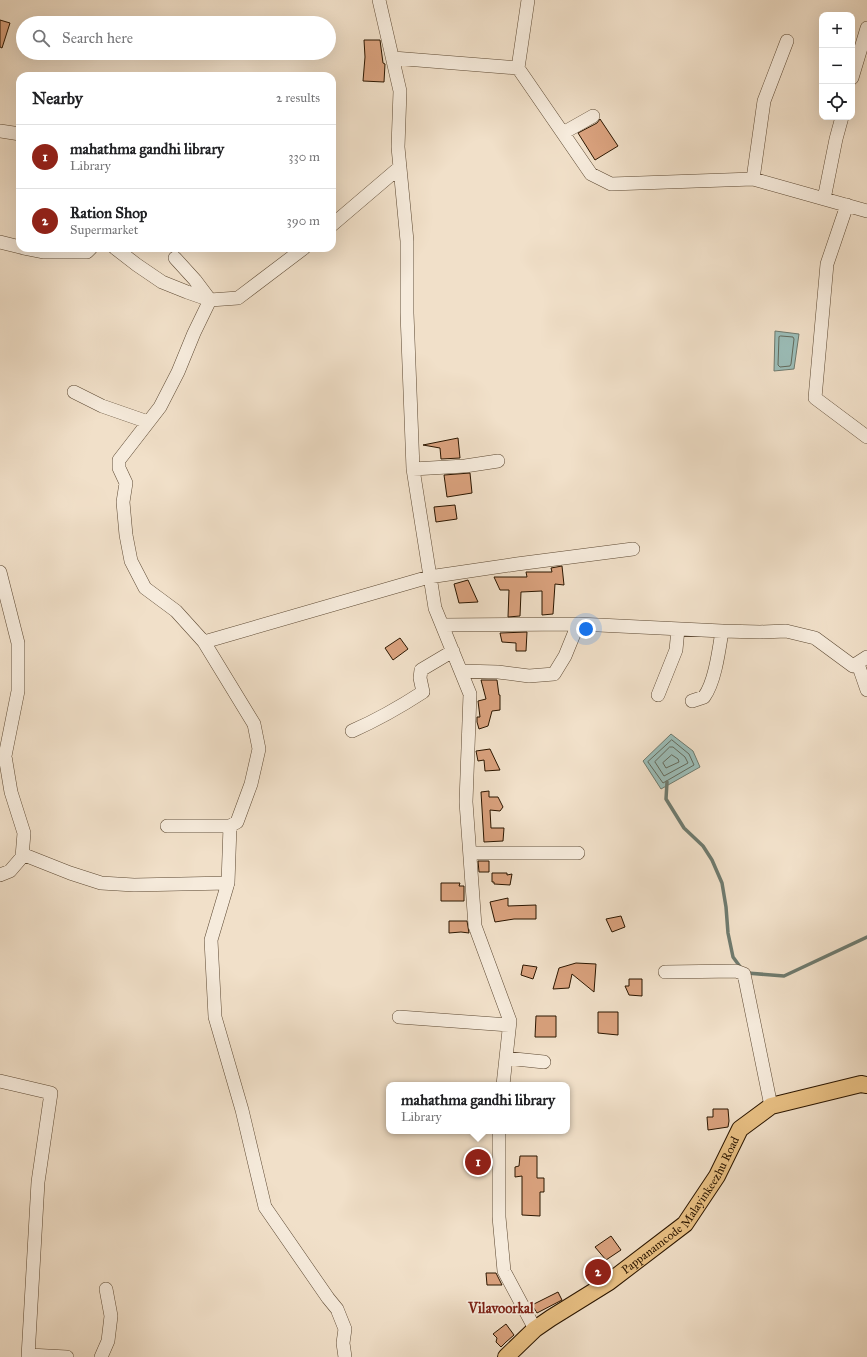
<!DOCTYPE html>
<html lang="en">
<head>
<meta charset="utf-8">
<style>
	:root { --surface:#fff; --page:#f2f2f2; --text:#202124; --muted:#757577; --line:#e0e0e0; --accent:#8f2418 }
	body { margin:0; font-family:"IM FELL Great Primer",serif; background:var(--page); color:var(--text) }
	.controls { position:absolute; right:12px; top:12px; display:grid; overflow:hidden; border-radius:8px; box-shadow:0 4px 16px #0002 }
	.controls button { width:36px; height:36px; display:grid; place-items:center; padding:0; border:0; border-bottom:1px solid var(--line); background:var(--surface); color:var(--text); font:20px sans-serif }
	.you { position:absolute; left:586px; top:629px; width:14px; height:14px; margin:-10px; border:3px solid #fff; border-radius:50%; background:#1a73e8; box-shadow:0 0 0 6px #1a73e833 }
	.badge { display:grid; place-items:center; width:26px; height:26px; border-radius:50%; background:var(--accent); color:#fff; font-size:13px; font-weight:700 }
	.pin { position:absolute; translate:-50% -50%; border:2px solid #fff; box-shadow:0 1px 4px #0006 }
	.popup { position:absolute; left:386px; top:1082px; width:184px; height:52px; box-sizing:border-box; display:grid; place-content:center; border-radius:8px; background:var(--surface); filter:drop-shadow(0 1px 3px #0005); font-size:13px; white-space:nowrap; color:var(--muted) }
	.popup b { font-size:15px; color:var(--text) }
	.popup::after { content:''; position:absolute; left:50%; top:100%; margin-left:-8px; border:8px solid transparent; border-top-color:var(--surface) }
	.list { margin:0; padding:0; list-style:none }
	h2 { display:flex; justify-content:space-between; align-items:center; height:52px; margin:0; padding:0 16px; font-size:17px }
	h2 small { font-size:13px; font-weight:400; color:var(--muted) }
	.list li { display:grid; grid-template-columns:26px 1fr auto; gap:12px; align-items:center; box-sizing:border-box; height:64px; padding:0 16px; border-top:1px solid var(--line) }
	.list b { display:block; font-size:15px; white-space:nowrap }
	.list p { margin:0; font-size:13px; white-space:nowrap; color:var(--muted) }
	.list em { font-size:13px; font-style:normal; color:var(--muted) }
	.icon { flex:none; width:22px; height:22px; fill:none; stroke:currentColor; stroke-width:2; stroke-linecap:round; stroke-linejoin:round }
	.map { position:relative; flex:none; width:867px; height:1357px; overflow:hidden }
	.search { position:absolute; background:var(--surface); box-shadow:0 4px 16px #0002; left:16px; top:16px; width:320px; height:44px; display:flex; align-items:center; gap:10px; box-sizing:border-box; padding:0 14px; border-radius:22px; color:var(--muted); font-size:15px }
	.panel { position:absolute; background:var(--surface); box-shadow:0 4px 16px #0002; left:16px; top:72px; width:320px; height:180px; border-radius:12px }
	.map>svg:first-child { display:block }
	.water { fill:#9bbdb8; stroke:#6e7a6e }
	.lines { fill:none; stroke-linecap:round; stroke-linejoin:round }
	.shore { stroke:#636a5c; stroke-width:1 }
	.stream { stroke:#6e7a6e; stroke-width:3.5 }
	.building { fill:#d9a17d; stroke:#2b1600 }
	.minor-casing { stroke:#5c4832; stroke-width:14 }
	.major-casing { stroke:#2b1600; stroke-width:18 }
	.minor { stroke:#f6ebdc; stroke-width:13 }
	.major { stroke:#e8c084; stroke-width:16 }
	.labels { text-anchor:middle; stroke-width:3.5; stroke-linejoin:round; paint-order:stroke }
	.street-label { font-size:12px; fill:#2b1600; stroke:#f6ebdc }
	.quarter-label { font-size:14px; font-weight:bold; fill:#7a1f14; stroke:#f6ebdc }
</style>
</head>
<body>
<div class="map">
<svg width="867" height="1357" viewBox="0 0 867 1357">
	<rect width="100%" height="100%" fill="#f1e0c9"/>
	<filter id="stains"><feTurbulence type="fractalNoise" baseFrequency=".005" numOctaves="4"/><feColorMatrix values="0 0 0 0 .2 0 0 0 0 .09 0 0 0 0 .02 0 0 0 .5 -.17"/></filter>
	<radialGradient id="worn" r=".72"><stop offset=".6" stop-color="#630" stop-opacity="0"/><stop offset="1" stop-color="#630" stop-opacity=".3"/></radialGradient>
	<path class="water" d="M775,331l24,3 -5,35 -20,2z
		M671,734l22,17 7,16 -39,22 -18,-28z"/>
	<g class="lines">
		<path class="shore" d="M781,336l12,1 1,2 -3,25 -1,2 -10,1 -2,-2 1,-28z
			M672,740l17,14 5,11 -31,18 -15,-21z
			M670,747h3l12,10 3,6 -24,13 -9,-14z
			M672,755l6,4 1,3 -13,6 -3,-5z"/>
		<path class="stream" d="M667,782l-1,17 18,29 19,18 9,14 10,23 4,24 2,26 5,24 8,11
			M747,973l37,3 83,-39"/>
	</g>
	<path class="building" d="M0,20l10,3 -8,25 -2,-1z
		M364,40h16l3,23 2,1 -1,18 -21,-1 2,-24z
		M600,119l18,27 -23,14 -17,-27 19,-10z
		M458,438l2,20 -19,1 -1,-11 -17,-3z
		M470,473l2,20 -25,4 -3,-22z
		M455,505l2,14 -21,3 -2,-15z
		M562,566l2,19 -9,-1 -2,30 -11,1v-24l-21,1 -1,24 -12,1 1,-27h-9l-6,-13h33l-1,-5h26l-1,-4z
		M468,580l10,22 -19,1 -5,-19z
		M527,632l-1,19h-10v-8l-14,-1 -2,-9z
		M400,638l8,11 -15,11 -8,-12z
		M481,680h16l2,15h1v15l-8,1 -4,15 -9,3 -2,-7v-5h3l-2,-16 8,-2z
		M490,749l10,21 -15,1 -1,-11 -6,1 -2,-10z
		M489,791v6h9l5,10 -3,4 -10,-1 1,18h13l-1,13 -19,1 -3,-50z
		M478,861h11v11h-10z
		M492,873h15v2l5,-1 -2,11 -16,-1v-2h-2z
		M441,883h19l-1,3h5v15h-23z
		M508,898v8l28,-1v14h-22l-19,3 -5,-20z
		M621,916l4,11 -13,5 -6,-13z
		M449,921h18l2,12 -8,-1 -12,1z
		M576,963l20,1 -2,28 -22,-18 -3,14 -16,1 6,-21z
		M523,965l14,2 -4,12 -12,-4z
		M629,979h13v17l-13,-1 -4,-9h4z
		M598,1012h20v23l-20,-2z
		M536,1016h20v21h-21z
		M713,1109h15l1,12 -1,6 -20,3 -1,-13h6z
		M520,1156h17v22h7v14h-4v24l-18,-1v-39l-7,1v-10l4,-1z
		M611,1236l10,14 -15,10 -11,-13z
		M486,1273h10l6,12h-15z
		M558,1292l4,8 -25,13 -5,-8z
		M506,1324l8,11 -8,7 -5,5 -5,-5 1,-4 -4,-4z"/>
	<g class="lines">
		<defs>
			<path id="minor" d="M379,0l21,91 -2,56 9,94v72l6,156 22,139 35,86 -4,108 9,124 35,95 -7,64
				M393,58l125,10 73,106 20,10 142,-5 114,32
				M518,68l10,-68
				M852,78l15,-50
				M0,131l20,3
				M563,133l30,-17
				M753,179l11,-78 23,-60
				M824,199l12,-60 6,-22
				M847,205l-20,59 -12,134 52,39
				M332,225l68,-58
				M0,242l20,5
				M23,248l20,4h44l4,-4
				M115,248l22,17 25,17 25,10 23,8 28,-2 66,-50
				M74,392l28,14 46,16
				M413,469l52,-3 33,-5
				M0,572l18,71v48l-13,65 6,36 13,41 -2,24 -12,14 -10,4
				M442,625l136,-1
				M204,642l225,-65 88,-13 116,-15
				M858,664l9,26
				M461,671l37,1 31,4 25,-2 11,-18 13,-32 144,7 38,1 26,-1 29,7 38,28 14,-9
				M658,695l18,-45 2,-21
				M692,701l12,-4c11,-15 15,-47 18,-66
				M352,731c25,-11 48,-24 71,-39l-3,-14 1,-8 32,-19
				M167,826h63l7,-4 14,-38 8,-35 -5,-25 -50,-82 -28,-31 -31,-23 -14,-27 -5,-26 -3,-33 3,-19 -7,-15v-8l41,-53 18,-35 16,-39 16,-33 -15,-20 -20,-22
				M230,826l-2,57 -17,57 4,77 27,93 23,97 63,91 9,11 8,20 -2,14 2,14
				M470,853h108
				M22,854l48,19 31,10 33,2 94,-2
				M665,972l71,-1 8,3 27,132
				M399,1017l110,8
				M506,1058l38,4
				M0,1081l51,12 -13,89 -10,175
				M499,1131v86l5,54 31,58
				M29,1355l38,2
				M101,1357l7,-16 3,-25 -5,-27"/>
			<g id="major">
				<path id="s1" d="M506,1357l29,-28 16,-11 58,-36 76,-58 32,-48 23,-47 31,-23 90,-22 6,1"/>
			</g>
		</defs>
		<use href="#minor" class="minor-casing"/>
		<use href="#major" class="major-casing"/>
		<use href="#minor" class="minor"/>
		<use href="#major" class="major"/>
	</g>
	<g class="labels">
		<g class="street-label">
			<text dy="4" stroke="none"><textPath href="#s1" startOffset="235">Pappanamcode Malayinkeezhu Road</textPath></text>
		</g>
		<g class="quarter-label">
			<text x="501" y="1313">Vilavoorkal</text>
		</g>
	</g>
	<rect width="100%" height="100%" filter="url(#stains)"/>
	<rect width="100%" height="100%" fill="url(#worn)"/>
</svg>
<div class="controls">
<button>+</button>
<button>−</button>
<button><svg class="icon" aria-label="locate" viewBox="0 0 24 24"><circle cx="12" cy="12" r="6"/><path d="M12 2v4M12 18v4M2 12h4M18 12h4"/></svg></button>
</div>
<div class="you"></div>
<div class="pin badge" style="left:478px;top:1162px">1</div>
<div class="popup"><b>mahathma gandhi library</b>Library</div>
<div class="pin badge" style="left:598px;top:1272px">2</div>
<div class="search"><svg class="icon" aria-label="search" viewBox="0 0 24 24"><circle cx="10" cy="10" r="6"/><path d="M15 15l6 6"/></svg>Search here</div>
<section class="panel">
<h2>Nearby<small>2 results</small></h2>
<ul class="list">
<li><span class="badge">1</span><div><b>mahathma gandhi library</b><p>Library</p></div><em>330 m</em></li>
<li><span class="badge">2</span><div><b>Ration Shop</b><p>Supermarket</p></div><em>390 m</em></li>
</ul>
</section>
</div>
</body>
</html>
